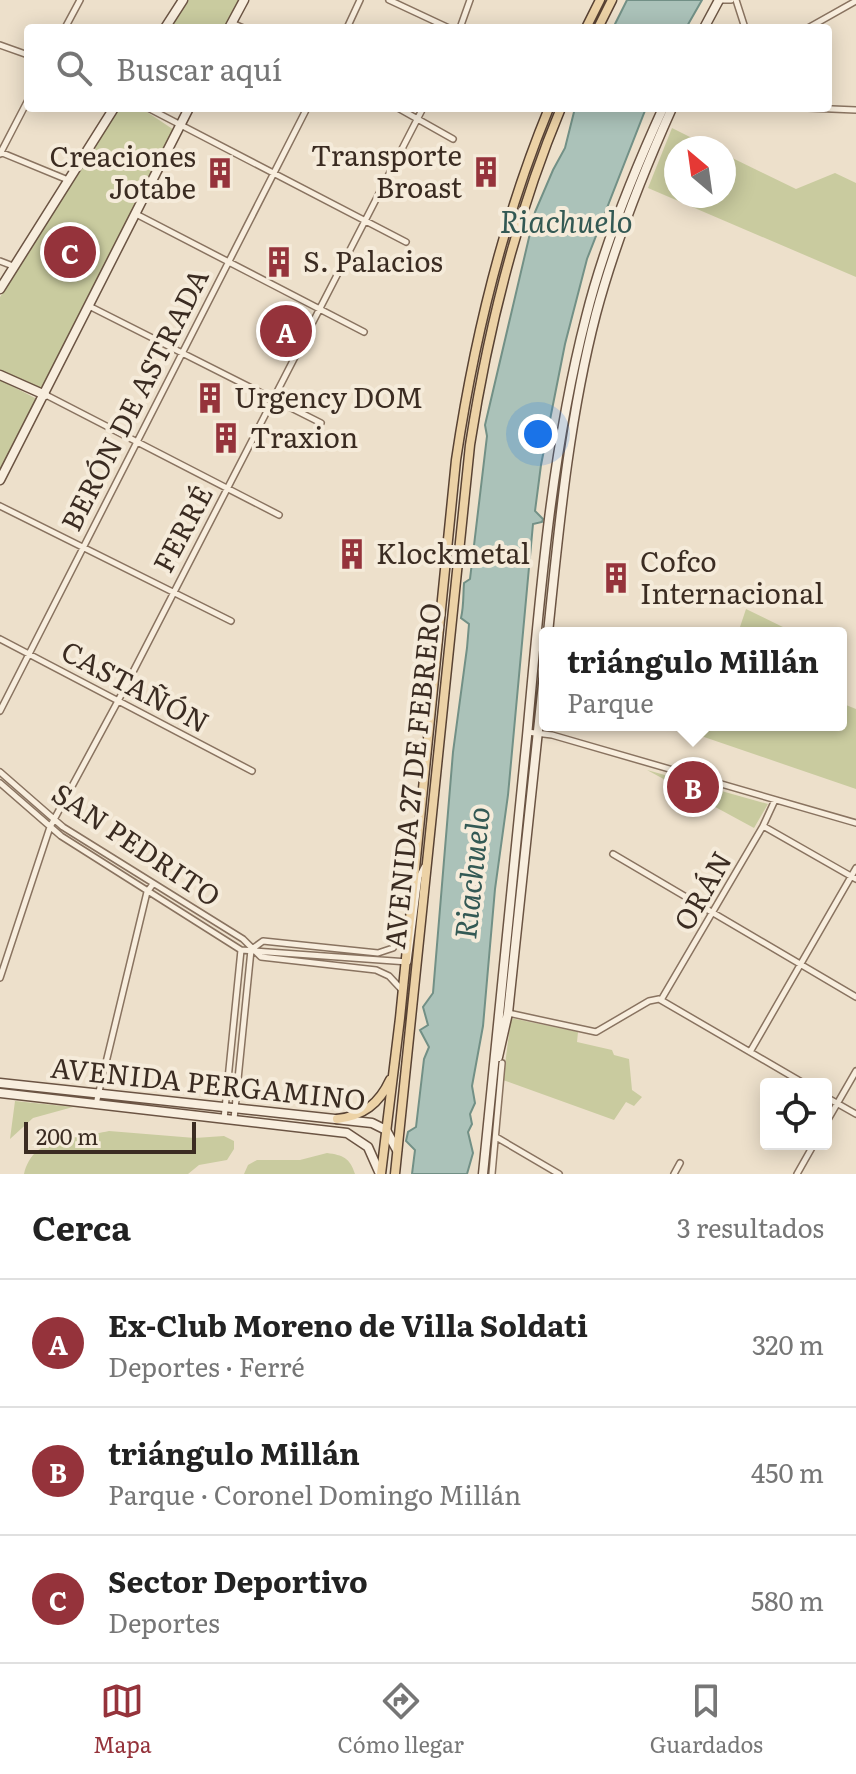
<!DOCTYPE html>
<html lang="es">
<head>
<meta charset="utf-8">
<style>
	:root { --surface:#fff; --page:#f6f6f6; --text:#222; --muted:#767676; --line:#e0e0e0; --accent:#95333b }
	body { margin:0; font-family:Literata,serif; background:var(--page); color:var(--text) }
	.controls { position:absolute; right:24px; bottom:24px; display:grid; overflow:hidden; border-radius:8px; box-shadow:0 4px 20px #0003 }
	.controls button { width:72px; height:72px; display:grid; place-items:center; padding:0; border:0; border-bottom:2px solid var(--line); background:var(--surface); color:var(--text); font:40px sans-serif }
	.compass { position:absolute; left:664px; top:136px; width:72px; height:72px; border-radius:50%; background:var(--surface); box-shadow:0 4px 20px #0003; rotate:331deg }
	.scale { position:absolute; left:24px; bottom:20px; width:172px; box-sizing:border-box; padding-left:8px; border:4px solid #3b2c22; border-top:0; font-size:22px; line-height:28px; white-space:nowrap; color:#3b2c22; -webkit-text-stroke:6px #f5ebda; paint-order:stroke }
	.you { position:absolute; left:538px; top:434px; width:28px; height:28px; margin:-20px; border:6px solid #fff; border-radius:50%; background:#1a73e8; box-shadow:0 0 0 12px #1a73e833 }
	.badge { display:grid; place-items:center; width:52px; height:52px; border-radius:50%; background:var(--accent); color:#fff; font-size:26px; font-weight:700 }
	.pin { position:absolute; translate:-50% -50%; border:4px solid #fff; box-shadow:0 2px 8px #0006 }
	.popup { position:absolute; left:539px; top:627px; width:308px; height:104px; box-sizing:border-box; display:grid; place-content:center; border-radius:8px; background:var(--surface); filter:drop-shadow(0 2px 6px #0005); font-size:26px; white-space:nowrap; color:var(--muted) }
	.popup b { font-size:30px; color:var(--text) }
	.popup::after { content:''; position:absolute; left:50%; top:100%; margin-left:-16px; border:16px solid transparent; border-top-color:var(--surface) }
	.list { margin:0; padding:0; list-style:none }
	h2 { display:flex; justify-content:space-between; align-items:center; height:104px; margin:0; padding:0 32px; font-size:34px }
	h2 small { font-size:26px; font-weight:400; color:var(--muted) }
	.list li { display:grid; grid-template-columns:52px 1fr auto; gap:24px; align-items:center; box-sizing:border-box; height:128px; padding:0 32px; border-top:2px solid var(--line) }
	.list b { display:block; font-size:30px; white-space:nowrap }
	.list p { margin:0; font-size:26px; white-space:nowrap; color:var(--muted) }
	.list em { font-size:26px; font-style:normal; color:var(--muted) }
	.icon { flex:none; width:44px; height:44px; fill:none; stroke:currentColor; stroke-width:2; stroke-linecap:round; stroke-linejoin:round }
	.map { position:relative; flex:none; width:856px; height:1174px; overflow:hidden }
	.search { position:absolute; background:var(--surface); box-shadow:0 4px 20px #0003; left:24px; right:24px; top:24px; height:88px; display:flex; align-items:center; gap:20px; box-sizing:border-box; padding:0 28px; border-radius:8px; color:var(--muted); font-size:30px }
	.sheet { height:488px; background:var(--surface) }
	nav { display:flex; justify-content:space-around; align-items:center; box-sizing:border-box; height:112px; border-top:2px solid var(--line); background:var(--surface); font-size:22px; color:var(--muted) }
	nav a { display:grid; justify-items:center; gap:4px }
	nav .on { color:var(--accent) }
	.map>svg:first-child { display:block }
	.green { fill:#c9cb9f }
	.water { fill:#abc2b9; stroke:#729086; stroke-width:2 }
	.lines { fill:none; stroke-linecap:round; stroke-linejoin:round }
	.minor-casing { stroke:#897360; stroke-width:8 }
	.secondary-casing { stroke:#6b5443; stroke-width:11 }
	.primary-casing { stroke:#584233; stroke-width:11 }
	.minor { stroke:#f8eede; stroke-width:5 }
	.secondary { stroke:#f8eede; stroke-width:8 }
	.primary { stroke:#ecd2a6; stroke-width:8 }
	.labels { text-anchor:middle; stroke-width:8; stroke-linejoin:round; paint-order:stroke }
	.poi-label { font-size:28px; fill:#3b2c22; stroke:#f5ebda; text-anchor:start }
	.street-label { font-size:28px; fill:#3b2c22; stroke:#f5ebda }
	.water-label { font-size:30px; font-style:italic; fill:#335954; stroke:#f5ebda }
</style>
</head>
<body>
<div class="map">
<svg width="856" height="1174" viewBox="0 0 856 1174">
	<rect width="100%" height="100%" fill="#ede0cb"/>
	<path class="green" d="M188,0h53l-15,28h-56z
		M119,108h22l33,22 -128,255 -8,3 -38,-18v-73z
		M672,128l40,20h-36v48h48v-42l72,35 39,-16 21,10v94l-208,-89z
		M0,380l37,19 -37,70z
		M746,609l49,24h-57z
		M841,703l15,6v80l-187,-64h172z
		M647,770l121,34 -14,24z
		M511,1018l67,14 -1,10 35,8 2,5 15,4 3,31 10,7 -8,9 -8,-4 -12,18 -111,-40z
		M15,1101l58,6 -40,11 -23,21z
		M109,1131l86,7 29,-2 10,5v8l-7,11 -28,5 -11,9h-164c10,-40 51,-35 85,-43z
		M327,1153c16,2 23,5 28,21h-111l4,-9 9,-5h43z"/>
	<path class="water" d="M627,0h75l-16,28h-73z
		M575,108h71l-59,151 -22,85 -24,121 -6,46 8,8 -1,3 -9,2 -25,271 -13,94 -12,137 -11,60 3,17 -5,11 2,10 -4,8 5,21 -6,21h-55l3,-24 -9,-9 2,-9 8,-5 8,-68 5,-12 -9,-17 8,-5 -5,-18 10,-14 20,-241 14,-104 2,-24 -8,-6c3,-13 2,-23 3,-35l6,-4 17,-143 -2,-11 50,-213 18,-42 12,-22z"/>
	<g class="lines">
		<defs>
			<path id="minor" d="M389,0l60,28
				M719,0h12
				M736,0l9,28
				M232,23l11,5
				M65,28l15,-28
				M347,28l13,-28
				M460,28l10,-28
				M808,28l48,-27
				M0,45l28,10
				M148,108l258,134
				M398,108l55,31
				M808,108l48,2
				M0,152l68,28
				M0,154l28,-54
				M136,214l228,118
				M0,261l13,5
				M89,306l232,117
				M46,395l233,120
				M0,506l231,115
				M0,639l252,132
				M0,711l307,-603
				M527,732l25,3 304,88
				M0,772l63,55 180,112 18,18 115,13 13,6 13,14
				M0,783l61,53 180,114 167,12 11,-85 5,-10
				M763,826l93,53
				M613,854l243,143
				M252,949l11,-8 115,12 15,-5 14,-21
				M0,978l50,-151 68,-126 305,-593
				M661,1000l102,-174 12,-26
				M508,1013l88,19 53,-31 10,-2 146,85
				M750,1052l106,-184
				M826,1097l30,17
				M96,1104l51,-212 6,-8
				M224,1119l17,-169
				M234,1119l17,-169
				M826,1123l30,-52
				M496,1137l63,37
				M492,1174l10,-111
				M674,1174l6,-11
				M797,1174l17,-30"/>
			<path id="secondary" d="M165,28l18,-28
				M229,28l15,-28
				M704,28l15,-28
				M0,289l114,-181
				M0,375l45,20
				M0,480l189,-372
				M548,633c11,-107 21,-215 48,-319 19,-71 46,-139 76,-206
				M498,1057l10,-44 37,-348
				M0,1083l372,40 14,7 11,20
				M0,1093l347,40 21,14 12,27
				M483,1174c16,-146 30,-292 44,-438 13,-140 24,-283 59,-419 18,-72 46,-141 77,-209"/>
			<path id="primary" d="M586,28l14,-28
				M598,28l14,-28
				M337,1119c26,-3 42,-15 53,-39
				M381,1174l19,-156 56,-558c18,-121 46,-238 93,-352
				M395,1174l75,-729c18,-116 46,-229 91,-337"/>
		</defs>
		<use href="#minor" class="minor-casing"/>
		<use href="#secondary" class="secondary-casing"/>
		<use href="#primary" class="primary-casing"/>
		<use href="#minor" class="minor"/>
		<use href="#secondary" class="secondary"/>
		<use href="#primary" class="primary"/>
	</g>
	<defs>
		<symbol id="building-bare" viewBox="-9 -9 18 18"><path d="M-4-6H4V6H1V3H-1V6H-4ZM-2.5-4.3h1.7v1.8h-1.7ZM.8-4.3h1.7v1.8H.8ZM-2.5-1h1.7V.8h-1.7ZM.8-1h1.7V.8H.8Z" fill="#95333b" stroke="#f5ebda" stroke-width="2.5" paint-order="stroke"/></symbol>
	</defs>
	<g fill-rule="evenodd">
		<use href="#building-bare" x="464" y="150" width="44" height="44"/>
		<use href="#building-bare" x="198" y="151" width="44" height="44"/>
		<use href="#building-bare" x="257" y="240" width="44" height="44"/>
		<use href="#building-bare" x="188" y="376" width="44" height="44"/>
		<use href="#building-bare" x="204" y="416" width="44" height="44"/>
		<use href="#building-bare" x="330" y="532" width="44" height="44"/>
		<use href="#building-bare" x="594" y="556" width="44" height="44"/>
	</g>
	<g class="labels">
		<g class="poi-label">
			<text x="462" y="166" text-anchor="end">Transporte<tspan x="462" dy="32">Broast</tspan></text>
			<text x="196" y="167" text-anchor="end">Creaciones<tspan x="196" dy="32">Jotabe</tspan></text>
			<text x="303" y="272">S. Palacios</text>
			<text x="234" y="408">Urgency DOM</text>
			<text x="250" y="448">Traxion</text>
			<text x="376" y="564">Klockmetal</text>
			<text x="640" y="572">Cofco<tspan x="640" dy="32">Internacional</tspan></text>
		</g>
		<g class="street-label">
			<text transform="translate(135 400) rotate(-63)" y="10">BERÓN DE ASTRADA</text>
			<text transform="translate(183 529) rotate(-62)" y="10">FERRÉ</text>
			<text transform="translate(135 687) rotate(28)" y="10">CASTAÑÓN</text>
			<text transform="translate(413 776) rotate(-84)" y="10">AVENIDA 27 DE FEBRERO</text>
			<text transform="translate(136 845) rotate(34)" y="10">SAN PEDRITO</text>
			<text transform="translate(703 891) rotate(-60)" y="10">ORÁN</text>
			<text transform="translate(208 1084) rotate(6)" y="10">AVENIDA PERGAMINO</text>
		</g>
		<g class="water-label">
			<text x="566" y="233">Riachuelo</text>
			<text transform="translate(473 873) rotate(-84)" y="10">Riachuelo</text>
		</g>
	</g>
</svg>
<div class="controls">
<button><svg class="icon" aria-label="locate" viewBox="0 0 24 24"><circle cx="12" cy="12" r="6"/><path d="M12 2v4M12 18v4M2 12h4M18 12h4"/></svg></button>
</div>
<svg class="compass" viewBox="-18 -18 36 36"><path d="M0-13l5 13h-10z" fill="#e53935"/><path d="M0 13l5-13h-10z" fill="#767676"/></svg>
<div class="scale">200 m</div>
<div class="you"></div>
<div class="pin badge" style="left:286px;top:331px">A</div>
<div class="pin badge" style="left:693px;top:787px">B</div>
<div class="popup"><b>triángulo Millán</b>Parque</div>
<div class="pin badge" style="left:70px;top:252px">C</div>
<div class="search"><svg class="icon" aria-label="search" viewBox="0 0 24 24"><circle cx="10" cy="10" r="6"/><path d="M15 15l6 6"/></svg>Buscar aquí</div>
</div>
<section class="sheet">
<h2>Cerca<small>3 resultados</small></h2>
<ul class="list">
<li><span class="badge">A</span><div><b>Ex-Club Moreno de Villa Soldati</b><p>Deportes · Ferré</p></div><em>320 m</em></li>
<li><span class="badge">B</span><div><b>triángulo Millán</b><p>Parque · Coronel Domingo Millán</p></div><em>450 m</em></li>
<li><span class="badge">C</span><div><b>Sector Deportivo</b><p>Deportes</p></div><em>580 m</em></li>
</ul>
</section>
<nav>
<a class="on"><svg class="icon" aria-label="map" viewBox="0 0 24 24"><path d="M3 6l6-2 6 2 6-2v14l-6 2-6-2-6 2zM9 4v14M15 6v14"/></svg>Mapa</a>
<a><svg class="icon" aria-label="directions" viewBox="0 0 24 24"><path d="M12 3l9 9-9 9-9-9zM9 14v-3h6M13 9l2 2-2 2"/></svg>Cómo llegar</a>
<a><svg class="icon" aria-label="saved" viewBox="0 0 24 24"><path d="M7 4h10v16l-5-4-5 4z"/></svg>Guardados</a>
</nav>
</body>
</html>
